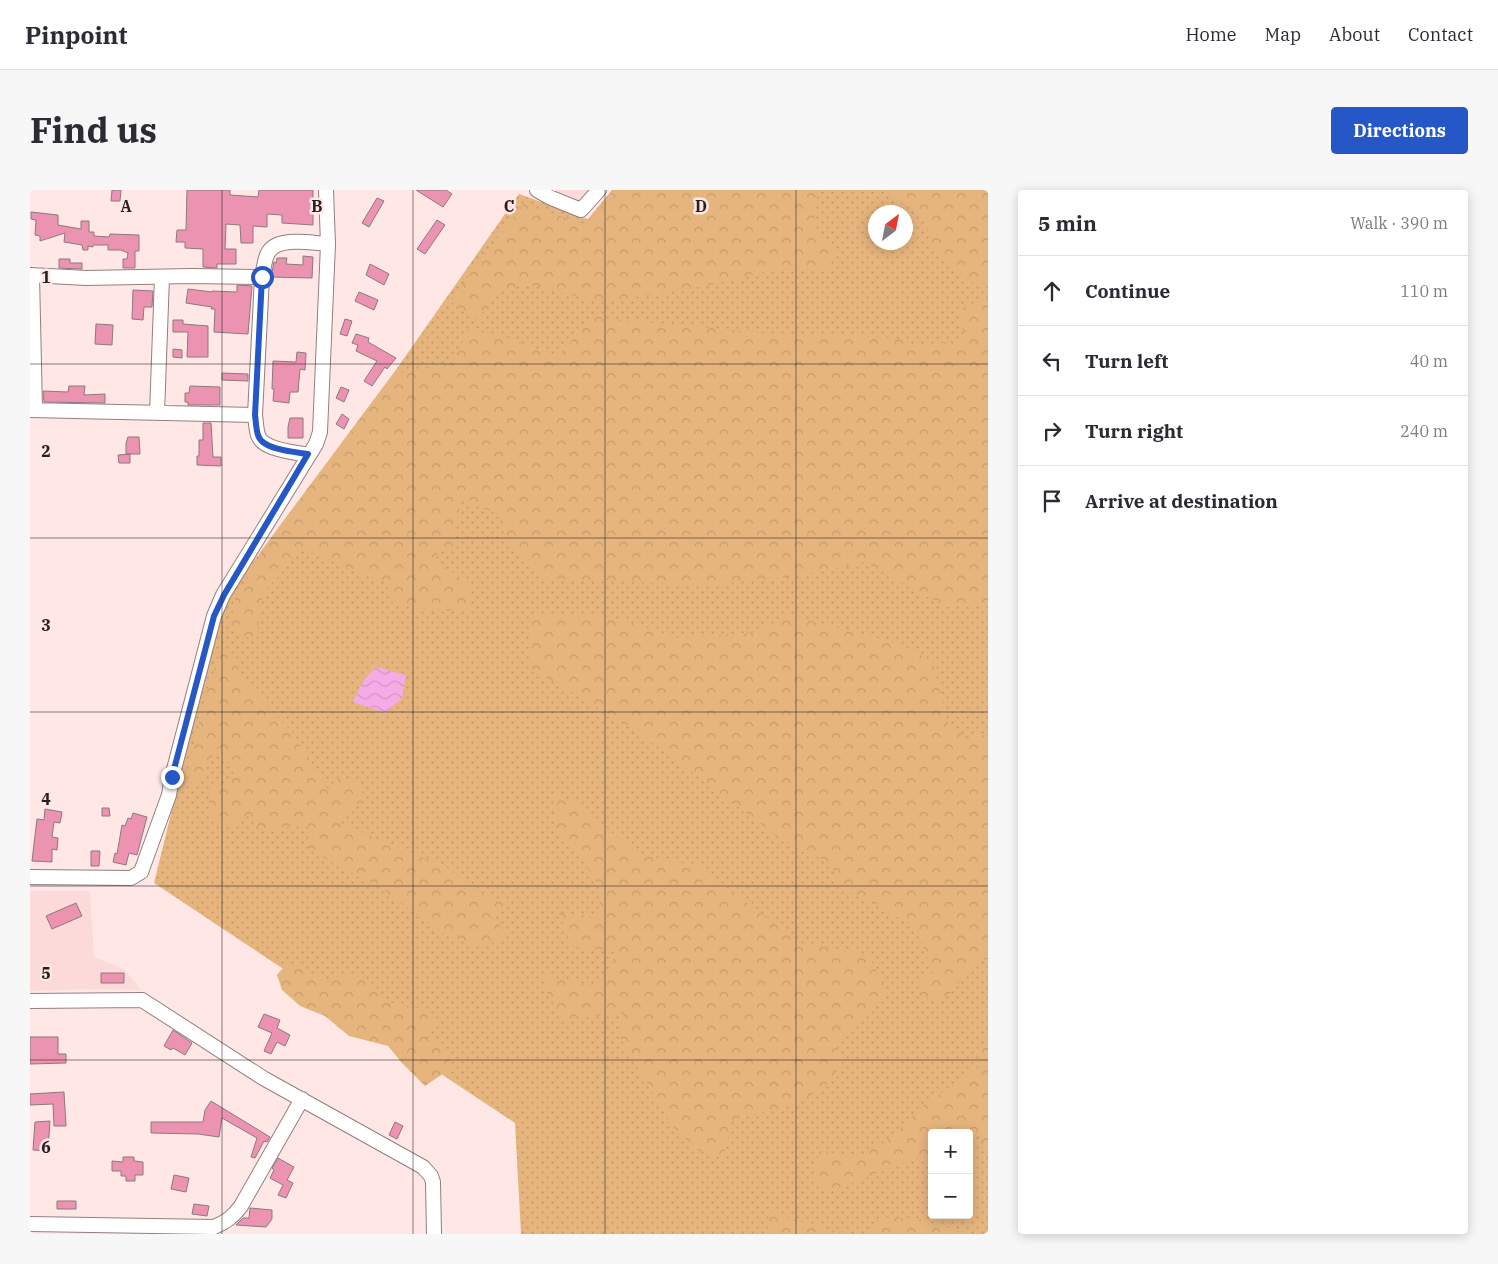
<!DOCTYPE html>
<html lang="en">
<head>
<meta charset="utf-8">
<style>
	:root { --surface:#fff; --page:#f7f7f7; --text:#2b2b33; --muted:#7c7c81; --line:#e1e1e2; --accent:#2558c6 }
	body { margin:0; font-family:"IBM Plex Serif",serif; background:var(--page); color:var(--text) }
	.controls { position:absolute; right:15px; bottom:15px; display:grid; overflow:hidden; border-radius:5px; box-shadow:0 2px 12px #0003 }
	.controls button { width:45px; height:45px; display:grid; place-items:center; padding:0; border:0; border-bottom:1px solid var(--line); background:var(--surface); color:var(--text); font:25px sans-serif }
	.compass { position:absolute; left:838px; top:15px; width:45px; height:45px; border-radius:50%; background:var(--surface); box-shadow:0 2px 12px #0003; rotate:32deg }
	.stop { position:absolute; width:15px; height:15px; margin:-11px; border:4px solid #2558c6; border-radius:50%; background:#fff }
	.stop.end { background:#2558c6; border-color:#fff; box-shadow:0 1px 5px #0008 }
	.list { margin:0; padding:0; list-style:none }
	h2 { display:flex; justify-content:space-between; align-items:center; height:65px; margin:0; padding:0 20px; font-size:21px }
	h2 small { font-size:16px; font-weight:400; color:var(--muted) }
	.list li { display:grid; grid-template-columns:32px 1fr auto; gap:15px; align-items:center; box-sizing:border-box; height:70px; padding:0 20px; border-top:1px solid var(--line) }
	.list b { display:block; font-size:19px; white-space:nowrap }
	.list em { font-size:16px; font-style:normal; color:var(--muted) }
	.icon { flex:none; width:28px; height:28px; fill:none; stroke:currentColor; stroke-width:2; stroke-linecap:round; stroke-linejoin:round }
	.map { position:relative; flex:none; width:958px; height:1044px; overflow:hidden; border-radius:5px }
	header { display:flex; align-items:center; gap:30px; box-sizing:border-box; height:70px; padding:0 25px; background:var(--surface); border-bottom:1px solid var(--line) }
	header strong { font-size:24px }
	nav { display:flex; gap:28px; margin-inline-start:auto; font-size:18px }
	.intro { display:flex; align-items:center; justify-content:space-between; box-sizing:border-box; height:120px; padding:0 30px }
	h1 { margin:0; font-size:35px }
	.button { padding:12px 22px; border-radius:5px; background:var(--accent); color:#fff; font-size:18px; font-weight:700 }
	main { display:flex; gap:30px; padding:0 30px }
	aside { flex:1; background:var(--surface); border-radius:5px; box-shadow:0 2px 12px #0003 }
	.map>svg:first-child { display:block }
	.built { fill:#fbdad9 }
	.grass { fill:url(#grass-dots); fill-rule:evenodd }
	.forest { fill:url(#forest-crowns) }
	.water { fill:url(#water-waves) }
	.building { fill:#ec93b2; stroke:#8c787e }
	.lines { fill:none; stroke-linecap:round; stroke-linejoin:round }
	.minor-casing { stroke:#947f7e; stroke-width:16 }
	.minor { stroke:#fff; stroke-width:14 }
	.route { stroke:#2558c6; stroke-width:6 }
	.grid { fill:none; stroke:#271e1e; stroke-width:1; stroke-opacity:0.55 }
	.grid-label { font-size:16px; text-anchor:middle; font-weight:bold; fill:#271e1e; stroke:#ffe7e6; stroke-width:5; stroke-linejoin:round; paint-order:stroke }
</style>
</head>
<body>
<header>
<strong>Pinpoint</strong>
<nav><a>Home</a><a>Map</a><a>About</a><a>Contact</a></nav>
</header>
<div class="intro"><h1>Find us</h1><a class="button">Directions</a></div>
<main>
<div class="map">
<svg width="958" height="1044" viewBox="0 0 958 1044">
	<defs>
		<pattern id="grass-dots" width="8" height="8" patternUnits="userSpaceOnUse" patternTransform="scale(1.25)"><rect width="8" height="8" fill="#e6b57e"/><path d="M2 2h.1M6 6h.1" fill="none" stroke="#c59b6c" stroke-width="1.8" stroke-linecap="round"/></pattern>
		<pattern id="forest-crowns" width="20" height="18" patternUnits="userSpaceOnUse" patternTransform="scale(1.25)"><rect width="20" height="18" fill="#e6b57e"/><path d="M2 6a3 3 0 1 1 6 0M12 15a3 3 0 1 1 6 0" fill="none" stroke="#c59b6c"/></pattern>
		<pattern id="water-waves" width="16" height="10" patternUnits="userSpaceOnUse" patternTransform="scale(1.25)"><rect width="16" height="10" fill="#f5ace6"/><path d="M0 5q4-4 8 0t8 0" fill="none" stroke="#d294c5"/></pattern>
	</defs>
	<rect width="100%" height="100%" fill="#ffe7e6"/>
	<path class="built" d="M519,0h45l-14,16z
		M0,701h60l4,66 30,12 17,21 -44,-1 -67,2z"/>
	<path class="grass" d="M582,0h376v1044h-467l-6,-111 -361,-240 69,-281 170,-228 126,-180 69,25zM846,22h30v30h-30zM902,943h37v82h-37z"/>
	<path class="forest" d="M584,0h204l-5,38 22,21 -6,20 -48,-1 -66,16 -46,8 -68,10 -71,-17 -33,5 -19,29 -28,-18 73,-97 62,20z
		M859,0l99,1v91l-14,2 -44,-41 -6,-28 -29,-16z
		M952,111l6,3v302l-42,1 -81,-45 -67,14 -92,9 -165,-7 -30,-31 -13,-33 -37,-15 -7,46 -23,13 38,26 1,24 -32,4 -45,-8 -7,-23 -14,-3 -69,-29 -40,44 -7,48 -26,-11 5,-32 44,-71 114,-153 56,-10 23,-37 41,13 44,17 36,-41 17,3 157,14 130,5 23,9 44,-8 -4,-30z
		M500,424l23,2 58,1 66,21 80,-6 32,-17 107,28 36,17 16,64 20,15 20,-5v225l-10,1 -35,41 -24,-5 3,-21 11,-1 -15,-43 -36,-24 -42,-20 -9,-24 -49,-22 -21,-17 -122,-92 -108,-64z
		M192,455l14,15v14l55,57 39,61 9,-14 23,6 1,16 -28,21 111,46 30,24 35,13 -18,14 15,16 -26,14 -40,-15 -63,-46 -71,-38v-27l-30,8 -18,1 -12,-16 -21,12 -18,-11v-25l27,-14 -18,-32 -22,44 -9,-14 18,-77z
		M522,603l26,11 61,51 56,10 108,79 65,10 19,39 -50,54 5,16 -12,19 -30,21 -68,17 -9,38 -24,-7 -26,-24 -54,-91 5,-24 -57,8 -19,-24 -6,-21 52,10 16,-12 5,-22 -43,-4 -13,-34 39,4 4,-27 -27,-41 -18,-21z
		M258,772l37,18 26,-6 16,7 16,20 46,9 8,11 -13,15 26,16v17l-25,17 -22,-22 -15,-18 -39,-10 -24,-20 -25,-10 -18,-16 -5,-15z
		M958,847v113l-11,-16 -8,6v-7h-37v25h-17l-84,33 -18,-11 6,-29 41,6 29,-18 32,-32 57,-39 2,-19z
		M739,1021l52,17 31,6h-84z
		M849,1028h36l53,16h-103z"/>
	<path class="water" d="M346,477l30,8 -4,23 -17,15 -32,-11 10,-21z"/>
	<path class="building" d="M82,0h9l-1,11h-9z
		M157,0h43v5l28,2 1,-7h54v35l-31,-2v-8l-15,-1v13l-14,-1v17h-12l-1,-18 -14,-1 -1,25h11v15h-19v4l-14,-1v-18l-18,-1v-6h-9l1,-12h9z
		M386,0h30l6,4 -9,13z
		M347,8l7,3 -15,26 -7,-4z
		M1,22l27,3v10l23,4v-8h8v11h5v4l15,1 1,-3 29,1v16h-4v17h-12v-9h4l1,-6 -7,-3h-13v-5h-15v2l-5,-1v4h-5l-1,-5 -18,-3 1,-9 -25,8v-5l-5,-1 1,-15 -5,-1z
		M407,30l8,5 -20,29 -8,-5z
		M273,66l10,1 -1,21 -41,-1 3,-15 2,1 1,-5h10l-1,6 17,1z
		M29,69h11v4h12v6l-23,-1z
		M340,74l19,10 -5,11 -18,-10z
		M207,95l15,1 -4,48 -34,-2 1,-23h-4l1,-2 -26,-4 2,-14 24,3v-1l25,1z
		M103,100l20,1 -1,16h-8l-1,13 -11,-1z
		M329,102l19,8 -4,10 -19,-9z
		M315,129l7,2 -5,15 -7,-2z
		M143,130h10v4l25,2v31h-21l1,-25h-15z
		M66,134l17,1 -1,20 -17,-1z
		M326,144l13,4 -1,4 28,16 -9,11 -2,-2 -13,19 -8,-5 13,-20 -21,-10 2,-6 -6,-2z
		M143,159l9,1v8l-9,-1z
		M267,162l9,1 -1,17 -5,-1 -2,23h-8l-1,11 -16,-2 1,-12h-2l1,-28 23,1z
		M192,183l26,1v7l-26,-1z
		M39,196h16l-1,9 21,-1v9l-61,-1 -1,-11 25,1z
		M160,196l30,1v18h-32v-3h-3v-9h4z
		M311,197l8,3 -5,12 -8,-4z
		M312,224l7,5 -5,10 -8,-5z
		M260,228h13v20h-15v-11z
		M173,233h8l2,34h8v9l-24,-1v-9h2v-16h4z
		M98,247h11l1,17h-14v-11z
		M100,264v9h-11l-1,-8z
		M72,618h7l1,8h-8z
		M15,619l17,3 -2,11 -6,-1 -2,15 6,1 -1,12 -5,-1v13l-20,-1 5,-42 7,1z
		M103,623l14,4 -10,38 -8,-2 -3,12 -13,-3 2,-9 2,1 5,-29 3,1 3,-8 3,1z
		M61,661h9l-1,15h-8z
		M46,713l6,13 -30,13 -6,-13z
		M71,783h23v10h-23z
		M234,824l16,6 -3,8 13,7 -5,11 -8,-4 -6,12 -7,-3 8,-18 -14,-6z
		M143,840l19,13 -7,12 -12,-7 -2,2 -7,-4z
		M0,847h28v17h8v9l-36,1z
		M34,902l2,34h-12l-1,-22 -23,1v-11z
		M181,911l59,36 -3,5 -3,-1 -9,17 -4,-1 6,-19 -35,-20 -3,19 -21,-3 -47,-1v-11h52l2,-12z
		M20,931l-2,30 -15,-1 2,-28z
		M365,932l8,4 -6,13 -8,-4z
		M93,967h11v4l9,1v13h-8v6h-9v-5h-5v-5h-9v-10l11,1z
		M248,968l16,9 -7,13 6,3 -7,15 -8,-3 5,-10 -13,-7 4,-8 -2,-2z
		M144,985l15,3 -3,14 -15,-3z
		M27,1011h19v8h-19z
		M164,1014l15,2 -2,10 -15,-2z
		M220,1018l22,2v9l-6,8 -30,-2 7,-7h6z"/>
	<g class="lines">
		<defs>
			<path id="minor" d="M507,0l12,7 32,13 18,-20
				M0,85l56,3 106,-2 70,1
				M2,85l3,135
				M0,220l225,5
				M127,223l5,-136
				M278,265c-13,-3 -46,-5 -50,-20 -2,-6 -2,-13 -3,-20l7,-138c2,-8 2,-17 6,-24 9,-17 43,-10 60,-9
				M0,687l101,1 10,-6 28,-77 3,-18 42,-161 9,-21 93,-151 4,-12 8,-188 -2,-54
				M0,811l112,-1 121,78 160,89 8,9 2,6 1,52
				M0,1034l184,3c12,-5 19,-10 27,-21l61,-107"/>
		</defs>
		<use href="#minor" class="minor-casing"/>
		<use href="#minor" class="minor"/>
	</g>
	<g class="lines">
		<path class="route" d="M142,587l42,-161 10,-21 84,-141c-13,-2 -46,-4 -50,-19 -2,-6 -2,-13 -3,-20l7,-138"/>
	</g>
	<path class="grid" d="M192,0v1044M383,0v1044M575,0v1044M766,0v1044M0,174h958M0,348h958M0,522h958M0,696h958M0,870h958"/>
	<g class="grid-label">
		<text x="96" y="22">A</text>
		<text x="287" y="22">B</text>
		<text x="479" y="22">C</text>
		<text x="671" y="22">D</text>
		<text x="16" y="93">1</text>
		<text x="16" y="267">2</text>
		<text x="16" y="441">3</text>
		<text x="16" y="615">4</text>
		<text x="16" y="789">5</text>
		<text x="16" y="963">6</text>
	</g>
</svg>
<div class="controls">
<button>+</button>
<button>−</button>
</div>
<svg class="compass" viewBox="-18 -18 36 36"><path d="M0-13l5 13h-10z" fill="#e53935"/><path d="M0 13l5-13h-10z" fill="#7c7c81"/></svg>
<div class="stop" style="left:232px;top:87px"></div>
<div class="stop end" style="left:142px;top:587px"></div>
</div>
<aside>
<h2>5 min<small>Walk · 390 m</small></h2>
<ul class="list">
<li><svg class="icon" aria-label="ahead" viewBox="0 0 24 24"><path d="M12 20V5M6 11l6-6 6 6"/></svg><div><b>Continue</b></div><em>110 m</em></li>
<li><svg class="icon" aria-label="left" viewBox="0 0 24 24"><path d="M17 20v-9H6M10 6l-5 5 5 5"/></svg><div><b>Turn left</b></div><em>40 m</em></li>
<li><svg class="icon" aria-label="right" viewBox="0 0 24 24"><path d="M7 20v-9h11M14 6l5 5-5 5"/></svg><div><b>Turn right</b></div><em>240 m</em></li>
<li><svg class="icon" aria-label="arrive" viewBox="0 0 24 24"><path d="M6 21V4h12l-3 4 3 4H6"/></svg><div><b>Arrive at destination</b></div></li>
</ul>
</aside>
</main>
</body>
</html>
